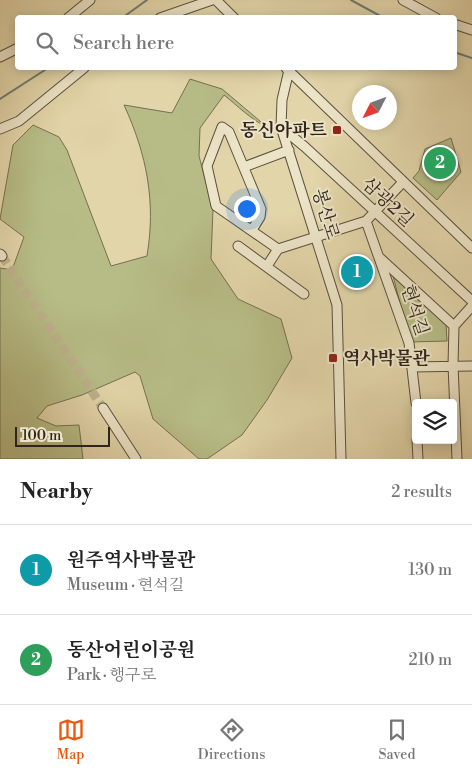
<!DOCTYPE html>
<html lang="en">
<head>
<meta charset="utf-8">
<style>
	:root { --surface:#fff; --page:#f6f6f6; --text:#222; --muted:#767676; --line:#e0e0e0; --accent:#ea580c }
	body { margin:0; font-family:"Libre Bodoni","Noto Serif KR",serif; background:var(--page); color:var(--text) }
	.controls { position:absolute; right:15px; bottom:15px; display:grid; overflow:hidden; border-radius:5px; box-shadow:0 2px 12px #0003 }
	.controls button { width:45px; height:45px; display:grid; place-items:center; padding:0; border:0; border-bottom:1px solid var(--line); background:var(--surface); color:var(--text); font:25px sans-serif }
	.compass { position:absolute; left:352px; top:85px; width:45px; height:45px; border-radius:50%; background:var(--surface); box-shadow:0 2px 12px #0003; rotate:228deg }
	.scale { position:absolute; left:15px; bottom:12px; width:95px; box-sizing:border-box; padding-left:5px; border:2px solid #30241c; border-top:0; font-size:14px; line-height:18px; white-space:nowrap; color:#30241c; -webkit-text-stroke:4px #ece4c7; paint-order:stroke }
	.you { position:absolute; left:246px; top:208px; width:18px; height:18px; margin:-12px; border:4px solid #fff; border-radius:50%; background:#1a73e8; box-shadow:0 0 0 8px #1a73e833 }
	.badge { display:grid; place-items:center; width:32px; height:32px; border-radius:50%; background:var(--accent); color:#fff; font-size:16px; font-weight:700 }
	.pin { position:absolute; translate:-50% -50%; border:2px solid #fff; box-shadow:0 1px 5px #0006 }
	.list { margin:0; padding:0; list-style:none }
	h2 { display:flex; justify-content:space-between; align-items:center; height:65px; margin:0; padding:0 20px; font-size:21px }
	h2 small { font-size:16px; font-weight:400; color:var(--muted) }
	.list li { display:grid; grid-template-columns:32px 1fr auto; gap:15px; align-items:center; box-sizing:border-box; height:90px; padding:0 20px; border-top:1px solid var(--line) }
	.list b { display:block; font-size:19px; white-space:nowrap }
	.list p { margin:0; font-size:16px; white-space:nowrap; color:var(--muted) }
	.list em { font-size:16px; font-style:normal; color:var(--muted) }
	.icon { flex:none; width:28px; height:28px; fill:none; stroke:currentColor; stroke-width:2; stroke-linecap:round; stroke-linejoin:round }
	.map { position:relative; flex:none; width:472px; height:459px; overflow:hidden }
	.search { position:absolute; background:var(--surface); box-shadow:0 2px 12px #0003; left:15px; right:15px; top:15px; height:55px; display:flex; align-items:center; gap:12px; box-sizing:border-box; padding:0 18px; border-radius:5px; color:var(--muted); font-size:19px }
	.sheet { height:245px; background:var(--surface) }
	nav { display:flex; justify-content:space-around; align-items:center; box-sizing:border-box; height:70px; border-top:1px solid var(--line); background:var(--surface); font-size:14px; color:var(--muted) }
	nav a { display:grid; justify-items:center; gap:2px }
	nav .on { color:var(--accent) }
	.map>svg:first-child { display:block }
	.green { fill:#b7bc86; stroke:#747051 }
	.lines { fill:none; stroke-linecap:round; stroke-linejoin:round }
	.stream { stroke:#6d7d72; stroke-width:2 }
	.minor-tunnel { stroke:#beb28d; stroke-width:9; stroke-dasharray:9 4.5; stroke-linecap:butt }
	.minor-casing { stroke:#5c503f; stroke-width:11 }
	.minor { stroke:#ece4c7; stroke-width:9 }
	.poi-dot { fill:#8f2418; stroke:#ece4c7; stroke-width:2 }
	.labels { text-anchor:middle; stroke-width:4; stroke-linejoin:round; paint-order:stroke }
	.poi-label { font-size:18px; font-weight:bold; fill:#30241c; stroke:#ece4c7; text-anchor:end }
	.street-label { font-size:18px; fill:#30241c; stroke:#ece4c7 }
</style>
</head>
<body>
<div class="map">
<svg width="472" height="459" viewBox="0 0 472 459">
	<rect width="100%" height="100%" fill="#e2d5a9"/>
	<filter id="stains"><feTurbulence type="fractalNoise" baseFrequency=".004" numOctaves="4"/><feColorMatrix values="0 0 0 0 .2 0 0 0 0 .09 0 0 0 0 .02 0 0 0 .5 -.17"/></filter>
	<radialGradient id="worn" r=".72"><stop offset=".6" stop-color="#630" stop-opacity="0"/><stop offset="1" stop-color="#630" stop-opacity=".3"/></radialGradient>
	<path class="green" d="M190,79l32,10 45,38c-17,-8 -29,-21 -43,-32l-24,33 -1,28 14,53 -2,50 27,40 43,20 11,39 -25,42 -25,35 -35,24h-8l-46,-40 -13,-43 -5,-4 -53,23 -35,11 -10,12 19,8 23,-1 4,34h-83v-191l12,2 12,-33 -24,-18 13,-74 20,-20 26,12 8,13 44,116 36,-10c9,-54 0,-101 -23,-151l48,8z
		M451,138l10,34 -24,28 -24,-22 6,-7 6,-22z
		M393,276l53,49 1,16 -37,1z"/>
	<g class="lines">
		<path class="stream" d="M351,0l33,18
			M122,18l25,-18
			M454,52l18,6
			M0,99l48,-31"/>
		<path class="minor-tunnel" d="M2,256l101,152"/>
		<defs>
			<path id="minor" d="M216,0l18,18
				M403,0l33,18
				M68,18l22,-18
				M160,18l52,-18
				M454,24l18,6
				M0,57l18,-9
				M286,68l186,180
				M289,70l-7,30 -1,27 56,178 4,154
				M282,128l23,19 167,154
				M0,129l19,-8 65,-53
				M244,167l45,-17
				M366,221l43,122 7,60
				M252,230l8,-13 1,-8 -32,-77 -7,-5 -15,39 9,40 62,43
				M238,246l66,48
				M0,254l2,2
				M380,258l74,68
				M267,266l11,-17 88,-28 37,-39
				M413,367l59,-1
				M103,408l33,51
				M417,440l1,19
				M457,459l-4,-94 1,-39 18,-20"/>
		</defs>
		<use href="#minor" class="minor-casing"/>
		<use href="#minor" class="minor"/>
	</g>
	<g class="poi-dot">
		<rect x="332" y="125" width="10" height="10" rx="2.5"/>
		<rect x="328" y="353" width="10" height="10" rx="2.5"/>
	</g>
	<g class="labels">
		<g class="poi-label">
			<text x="327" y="136">동신아파트</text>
			<text x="343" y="364" text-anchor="start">역사박물관</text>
		</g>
		<g class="street-label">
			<text transform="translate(388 202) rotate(43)" y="6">삼광2길</text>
			<text transform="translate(326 214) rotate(73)" y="6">봉산로</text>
			<text transform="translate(415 310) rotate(72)" y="6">현석길</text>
		</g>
	</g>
	<rect width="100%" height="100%" filter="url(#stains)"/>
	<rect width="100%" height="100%" fill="url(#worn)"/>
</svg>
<div class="controls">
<button><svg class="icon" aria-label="layers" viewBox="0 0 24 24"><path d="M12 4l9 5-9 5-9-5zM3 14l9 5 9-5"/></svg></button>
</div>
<svg class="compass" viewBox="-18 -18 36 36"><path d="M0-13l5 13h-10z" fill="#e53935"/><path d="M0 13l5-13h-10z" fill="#767676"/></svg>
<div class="scale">100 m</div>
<div class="you"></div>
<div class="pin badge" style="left:357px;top:272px;background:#0f9aa8">1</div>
<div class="pin badge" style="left:440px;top:163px;background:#2e9e5b">2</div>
<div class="search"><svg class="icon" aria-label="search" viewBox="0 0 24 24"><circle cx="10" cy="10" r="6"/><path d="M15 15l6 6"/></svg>Search here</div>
</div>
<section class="sheet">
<h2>Nearby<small>2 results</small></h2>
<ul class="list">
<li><span class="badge" style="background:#0f9aa8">1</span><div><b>원주역사박물관</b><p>Museum · 현석길</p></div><em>130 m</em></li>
<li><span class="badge" style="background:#2e9e5b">2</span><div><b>동산어린이공원</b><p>Park · 행구로</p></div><em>210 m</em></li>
</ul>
</section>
<nav>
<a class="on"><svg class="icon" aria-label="map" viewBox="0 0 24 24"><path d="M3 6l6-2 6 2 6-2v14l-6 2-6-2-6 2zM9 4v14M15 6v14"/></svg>Map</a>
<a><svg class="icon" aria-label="directions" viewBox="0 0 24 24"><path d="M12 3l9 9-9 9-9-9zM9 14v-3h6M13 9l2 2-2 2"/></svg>Directions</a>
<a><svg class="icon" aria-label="saved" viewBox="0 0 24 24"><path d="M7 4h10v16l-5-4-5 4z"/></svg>Saved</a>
</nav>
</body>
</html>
